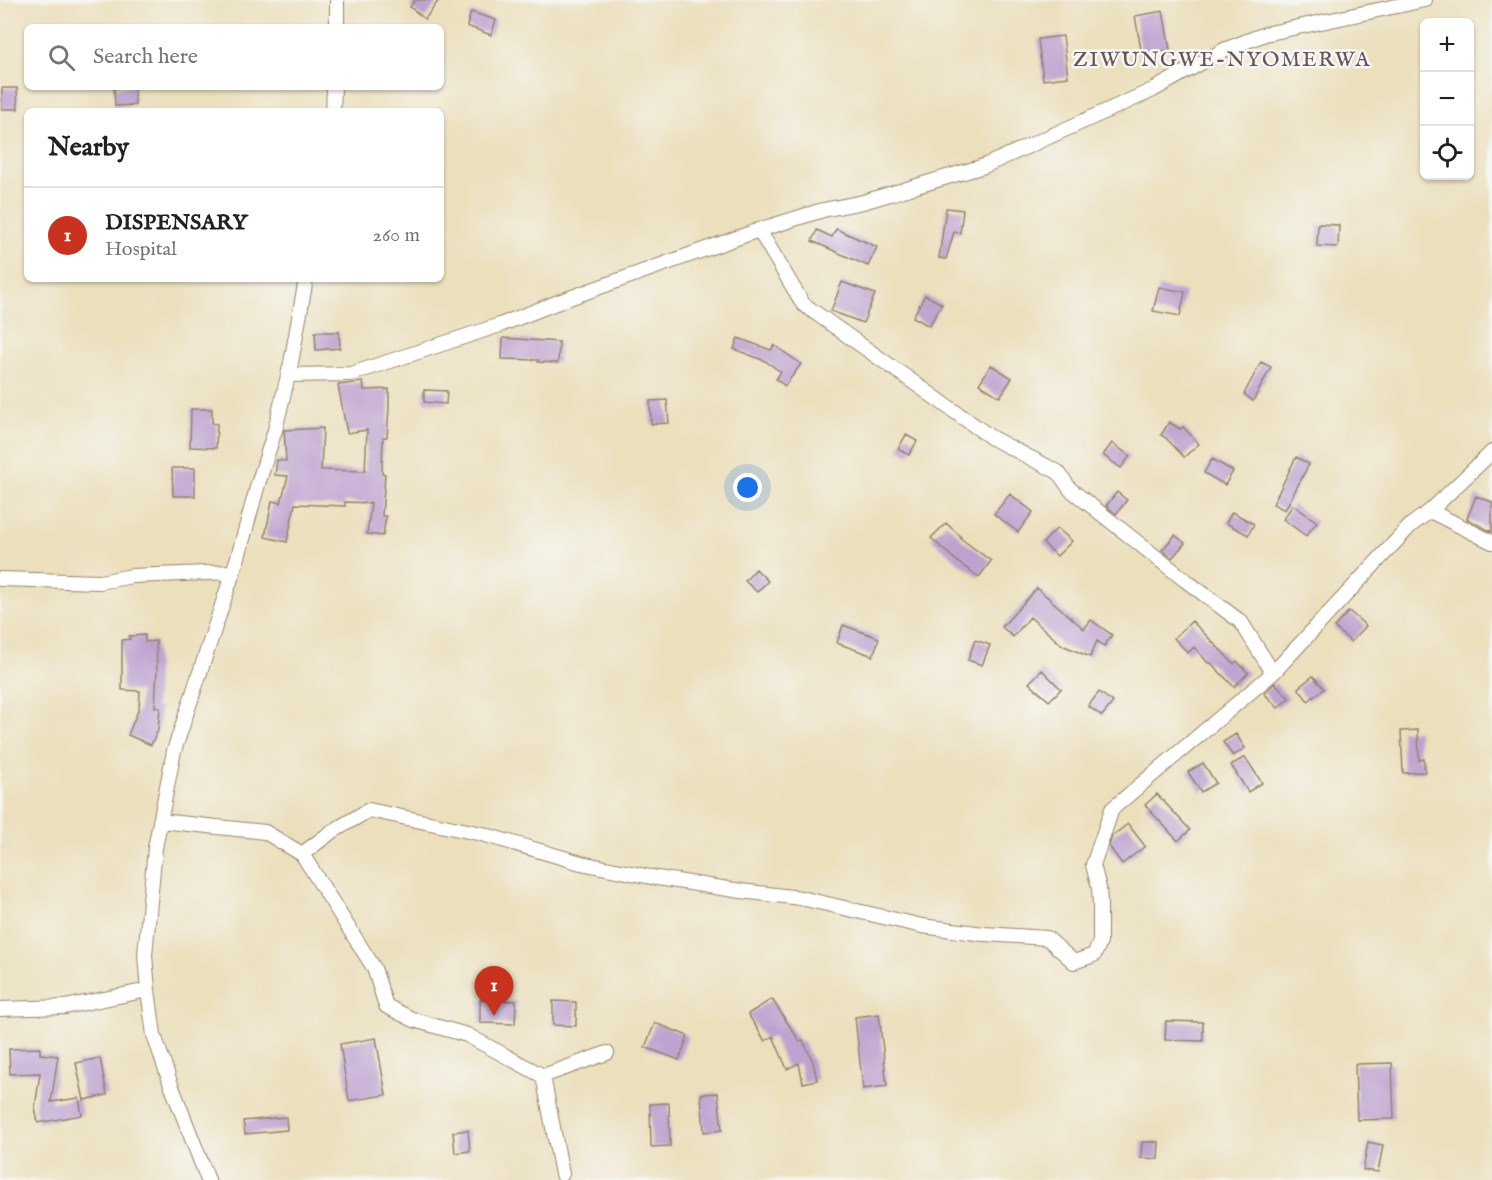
<!DOCTYPE html>
<html lang="en">
<head>
<meta charset="utf-8">
<style>
	:root { --surface:#fff; --page:#f2f2f2; --text:#202124; --muted:#757577; --line:#e0e0e0; --accent:#c8321e }
	body { margin:0; font-family:"IM FELL English",serif; background:var(--page); color:var(--text) }
	.controls { position:absolute; right:18px; top:18px; display:grid; overflow:hidden; border-radius:9px; box-shadow:0 2px 4px #0004 }
	.controls button { width:54px; height:54px; display:grid; place-items:center; padding:0; border:0; border-bottom:2px solid var(--line); background:var(--surface); color:var(--text); font:30px sans-serif }
	.you { position:absolute; left:748px; top:488px; width:21px; height:21px; margin:-15px; border:4px solid #fff; border-radius:50%; background:#1a73e8; box-shadow:0 0 0 9px #1a73e833 }
	.badge { display:grid; place-items:center; width:39px; height:39px; border-radius:50%; background:var(--accent); color:#fff; font-size:20px; font-weight:700 }
	.pin { position:absolute; translate:-50% -50px; filter:drop-shadow(0 2px 3px #0008) }
	.pin::after { content:''; position:absolute; top:32px; width:21px; height:18px; background:inherit; clip-path:polygon(0 0,100% 0,50% 100%) }
	.list { margin:0; padding:0; list-style:none }
	h2 { display:flex; justify-content:space-between; align-items:center; height:78px; margin:0; padding:0 24px; font-size:26px }
	h2 small { font-size:20px; font-weight:400; color:var(--muted) }
	.list li { display:grid; grid-template-columns:39px 1fr auto; gap:18px; align-items:center; box-sizing:border-box; height:96px; padding:0 24px; border-top:2px solid var(--line) }
	.list b { display:block; font-size:22px; white-space:nowrap }
	.list p { margin:0; font-size:20px; white-space:nowrap; color:var(--muted) }
	.list em { font-size:20px; font-style:normal; color:var(--muted) }
	.icon { flex:none; width:33px; height:33px; fill:none; stroke:currentColor; stroke-width:2; stroke-linecap:round; stroke-linejoin:round }
	.map { position:relative; flex:none; width:1492px; height:1180px; overflow:hidden }
	.search { position:absolute; background:var(--surface); box-shadow:0 2px 4px #0004; left:24px; top:24px; width:420px; height:66px; display:flex; align-items:center; gap:15px; box-sizing:border-box; padding:0 21px; border-radius:9px; color:var(--muted); font-size:22px }
	.panel { position:absolute; background:var(--surface); box-shadow:0 2px 4px #0004; left:24px; top:108px; width:420px; height:174px; border-radius:9px }
	.map>svg:first-child { display:block }
	.building { fill:#bea3d0 }
	.lines { fill:none; stroke-linecap:round; stroke-linejoin:round }
	.minor-casing { stroke:#93846d; stroke-width:16 }
	.minor { stroke:#fff; stroke-width:14 }
	.labels { text-anchor:middle; stroke-width:5; stroke-linejoin:round; paint-order:stroke }
	.quarter-label { font-size:21px; letter-spacing:1.5px; fill:#69545c; stroke:#f6f6f2 }
</style>
</head>
<body>
<div class="map">
<svg width="1492" height="1180" viewBox="0 0 1492 1180">
	<rect width="100%" height="100%" fill="#f6f6f2"/>
	<filter id="ink" filterUnits="userSpaceOnUse"><feTurbulence type="fractalNoise" baseFrequency=".0167" numOctaves="2"/><feDisplacementMap in="SourceGraphic" scale="12" xChannelSelector="R" yChannelSelector="G"/><feConvolveMatrix kernelMatrix="1 2 1 2 8 2 1 2 1" color-interpolation-filters="sRGB"/></filter>
	<filter id="wash" filterUnits="userSpaceOnUse"><feTurbulence type="fractalNoise" baseFrequency=".008" numOctaves="4" result="noise"/><feDisplacementMap in="SourceGraphic" scale="24" xChannelSelector="R" yChannelSelector="G"/><feGaussianBlur stdDeviation="1.35" result="paint"/><feColorMatrix in="noise" values="0 0 0 0 0 0 0 0 0 0 0 0 0 0 0 0 0 1.4 0 .05"/><feComposite in="paint" operator="in"/></filter>
	<g filter="url(#wash)">
		<rect width="100%" height="100%" fill="#ebdfbc"/>
		<g id="blocks">
			<path class="building" d="M415,0h24l-14,19 -15,-12z
				M1163,11l7,39 -28,5 -7,-39z
				M471,12l25,8 -5,15 -24,-9z
				M1063,36l5,41 -25,3 -5,-41z
				M134,87l1,18 -20,1 -1,-18z
				M2,88h15l1,21h-16z
				M946,208l17,2 -3,23 -6,-1 -8,27 -7,-1z
				M1318,224l21,1 -1,22 -21,-1z
				M836,229l41,18 -9,19 -56,-25 5,-11 15,7z
				M842,282l33,12 -12,29 -32,-12z
				M1159,287l26,5 -5,24 -27,-5z
				M925,295l17,9 -13,22 -16,-9z
				M315,332h24l1,16 -24,2z
				M503,338l56,4 -1,21 -20,-1 1,-2 -37,-1z
				M738,338l33,12 3,-5 27,19 -16,22 -9,-7 5,-7 -16,-11 -31,-12z
				M1261,362l10,5 -18,34 -9,-7z
				M991,365l21,13 -12,19 -21,-13z
				M363,382l1,8 25,-1v19l-2,29h-4l-1,36 3,1 -3,42h4l-3,20 -16,-2 4,-31 -26,-1v4l-50,-2 -8,38 -22,-5 7,-36 9,2 7,-27 -13,-1 2,-15 9,1 -2,-31 39,-2 -2,42 44,1 2,-41 -20,3 -9,-48z
				M424,390l23,1 -1,13 -22,-2z
				M667,400l2,23 -18,1 -1,-23z
				M191,409h21v14l5,1 -1,24 -26,-1z
				M1169,422l11,7 3,-2 16,17 -15,13 -18,-19 -5,-3z
				M906,435l11,6 -8,14 -11,-6z
				M1112,443l18,13 -9,12 -18,-13z
				M1296,457l13,7 -24,46 -12,-6z
				M1212,459l21,12 -8,14 -21,-12z
				M172,468h23v28h-22z
				M1117,492l10,8 -11,14 -10,-8z
				M1010,494l23,18 -15,20 -24,-18z
				M1476,496l16,6v30l-25,-13z
				M1293,505l24,17 -11,14 -23,-17z
				M1232,512l22,12 -6,11 -22,-12z
				M946,523l15,14 -1,1 31,23 -12,16 -20,-14 -28,-25z
				M1057,528l15,13 -15,15 -14,-13z
				M1175,535l10,8 -13,15 -10,-8z
				M756,569l12,12 -11,11 -12,-11z
				M1037,588l47,41 7,-9 21,15 -8,11 -7,-5 -7,16 -28,-12 -32,-28 -17,20 -11,-10z
				M1349,611l17,15 -15,16 -17,-15z
				M1192,621l42,43 3,-3 11,12 -14,14 -24,-25 -2,1 -14,-16 -6,6 -14,-15z
				M843,625l36,13 -6,18 -36,-13z
				M145,635v7l11,-1 1,29 -2,37 5,1 -2,22 -7,15 -23,-10 11,-27 1,-17 -18,-1v-50l8,-1 -1,-3z
				M975,640l15,5 -8,20 -14,-5z
				M1042,670l19,19 -12,12 -20,-18z
				M1313,676l11,13 -16,12 -10,-13z
				M1275,683l14,15 -11,10 -14,-15z
				M1099,692l14,10 -11,14 -14,-10z
				M1418,730l1,30 5,-1 1,13 -22,1 -2,-42z
				M1236,734l9,14 -12,8 -10,-14z
				M1245,757l17,26 -14,9 -17,-27z
				M1203,763l13,20 -15,9 -13,-20z
				M1157,794l33,36 -12,11 -33,-36z
				M1128,824l17,22 -23,18 -13,-18 3,-10z
				M772,999l28,43 3,-2 10,22 4,18 -14,3 -4,-20 -12,6 -14,-33 -8,5 -17,-27z
				M480,1000l36,1 -1,23 -35,-1z
				M553,1001l23,1v24l-23,-1z
				M879,1014l8,72 -24,3 -8,-72z
				M1166,1021l37,1v19l-38,-1z
				M655,1023l33,13 -9,24 -34,-13z
				M376,1038l10,57 -37,6 -9,-57z
				M40,1048v6l18,2 -7,46 28,-4 3,17 -44,8 -3,-15 5,-35 -30,1 -1,-25z
				M100,1058l7,37 -23,5 -8,-37z
				M1392,1063l2,56 -37,1 -2,-56z
				M718,1093l4,37 -18,2 -3,-38z
				M669,1103l1,43 -19,1 -1,-43z
				M286,1117l1,13 -42,4 -2,-13z
				M468,1130l2,21 -15,2 -2,-21z
				M1142,1142h17l-1,17 -17,-1z
				M1368,1142l15,3 -5,27 -15,-2z"/>
		</g>
	</g>
	<g filter="url(#ink)">
		<use href="#blocks" fill-opacity="0" stroke="#93846d" stroke-width="1.5"/>
		<g class="lines">
			<defs>
				<path id="minor" d="M337,0v27
					M333,111l1,-24
					M759,230l44,74 189,134 66,34 12,17 115,91 56,42 32,51
					M288,375l63,-1 149,-49 61,-24 198,-71 64,-20 40,-8 121,-36 169,-76 71,-40 41,-16 160,-34
					M1430,511l62,31
					M0,579l100,3 32,-6 101,-4
					M160,821l105,11 37,22 28,-21 39,-23 113,24 99,29 70,14 90,14 60,7 121,28 62,8 63,4 27,24 20,-7 6,-13v-38l-1,-16 -6,-23 19,-56 161,-136 138,-148 19,-14 62,-59
					M302,854l72,114 12,38 28,14 53,15 76,41 64,-23
					M0,1009l65,-2 83,-17
					M543,1076l19,98
					M208,1180l-38,-98 -16,-47 -6,-45 -3,-35 10,-107 19,-97 64,-194 20,-73 17,-54 16,-67 15,-84"/>
			</defs>
			<use href="#minor" class="minor-casing"/>
			<use href="#minor" class="minor"/>
		</g>
	</g>
	<g class="labels">
		<g class="quarter-label">
			<text x="1222" y="66">ZIWUNGWE-NYOMERWA</text>
		</g>
	</g>
</svg>
<div class="controls">
<button>+</button>
<button>−</button>
<button><svg class="icon" aria-label="locate" viewBox="0 0 24 24"><circle cx="12" cy="12" r="6"/><path d="M12 2v4M12 18v4M2 12h4M18 12h4"/></svg></button>
</div>
<div class="you"></div>
<div class="pin badge" style="left:494px;top:1016px">1</div>
<div class="search"><svg class="icon" aria-label="search" viewBox="0 0 24 24"><circle cx="10" cy="10" r="6"/><path d="M15 15l6 6"/></svg>Search here</div>
<section class="panel">
<h2>Nearby<small></small></h2>
<ul class="list">
<li><span class="badge">1</span><div><b>DISPENSARY</b><p>Hospital</p></div><em>260 m</em></li>
</ul>
</section>
</div>
</body>
</html>
